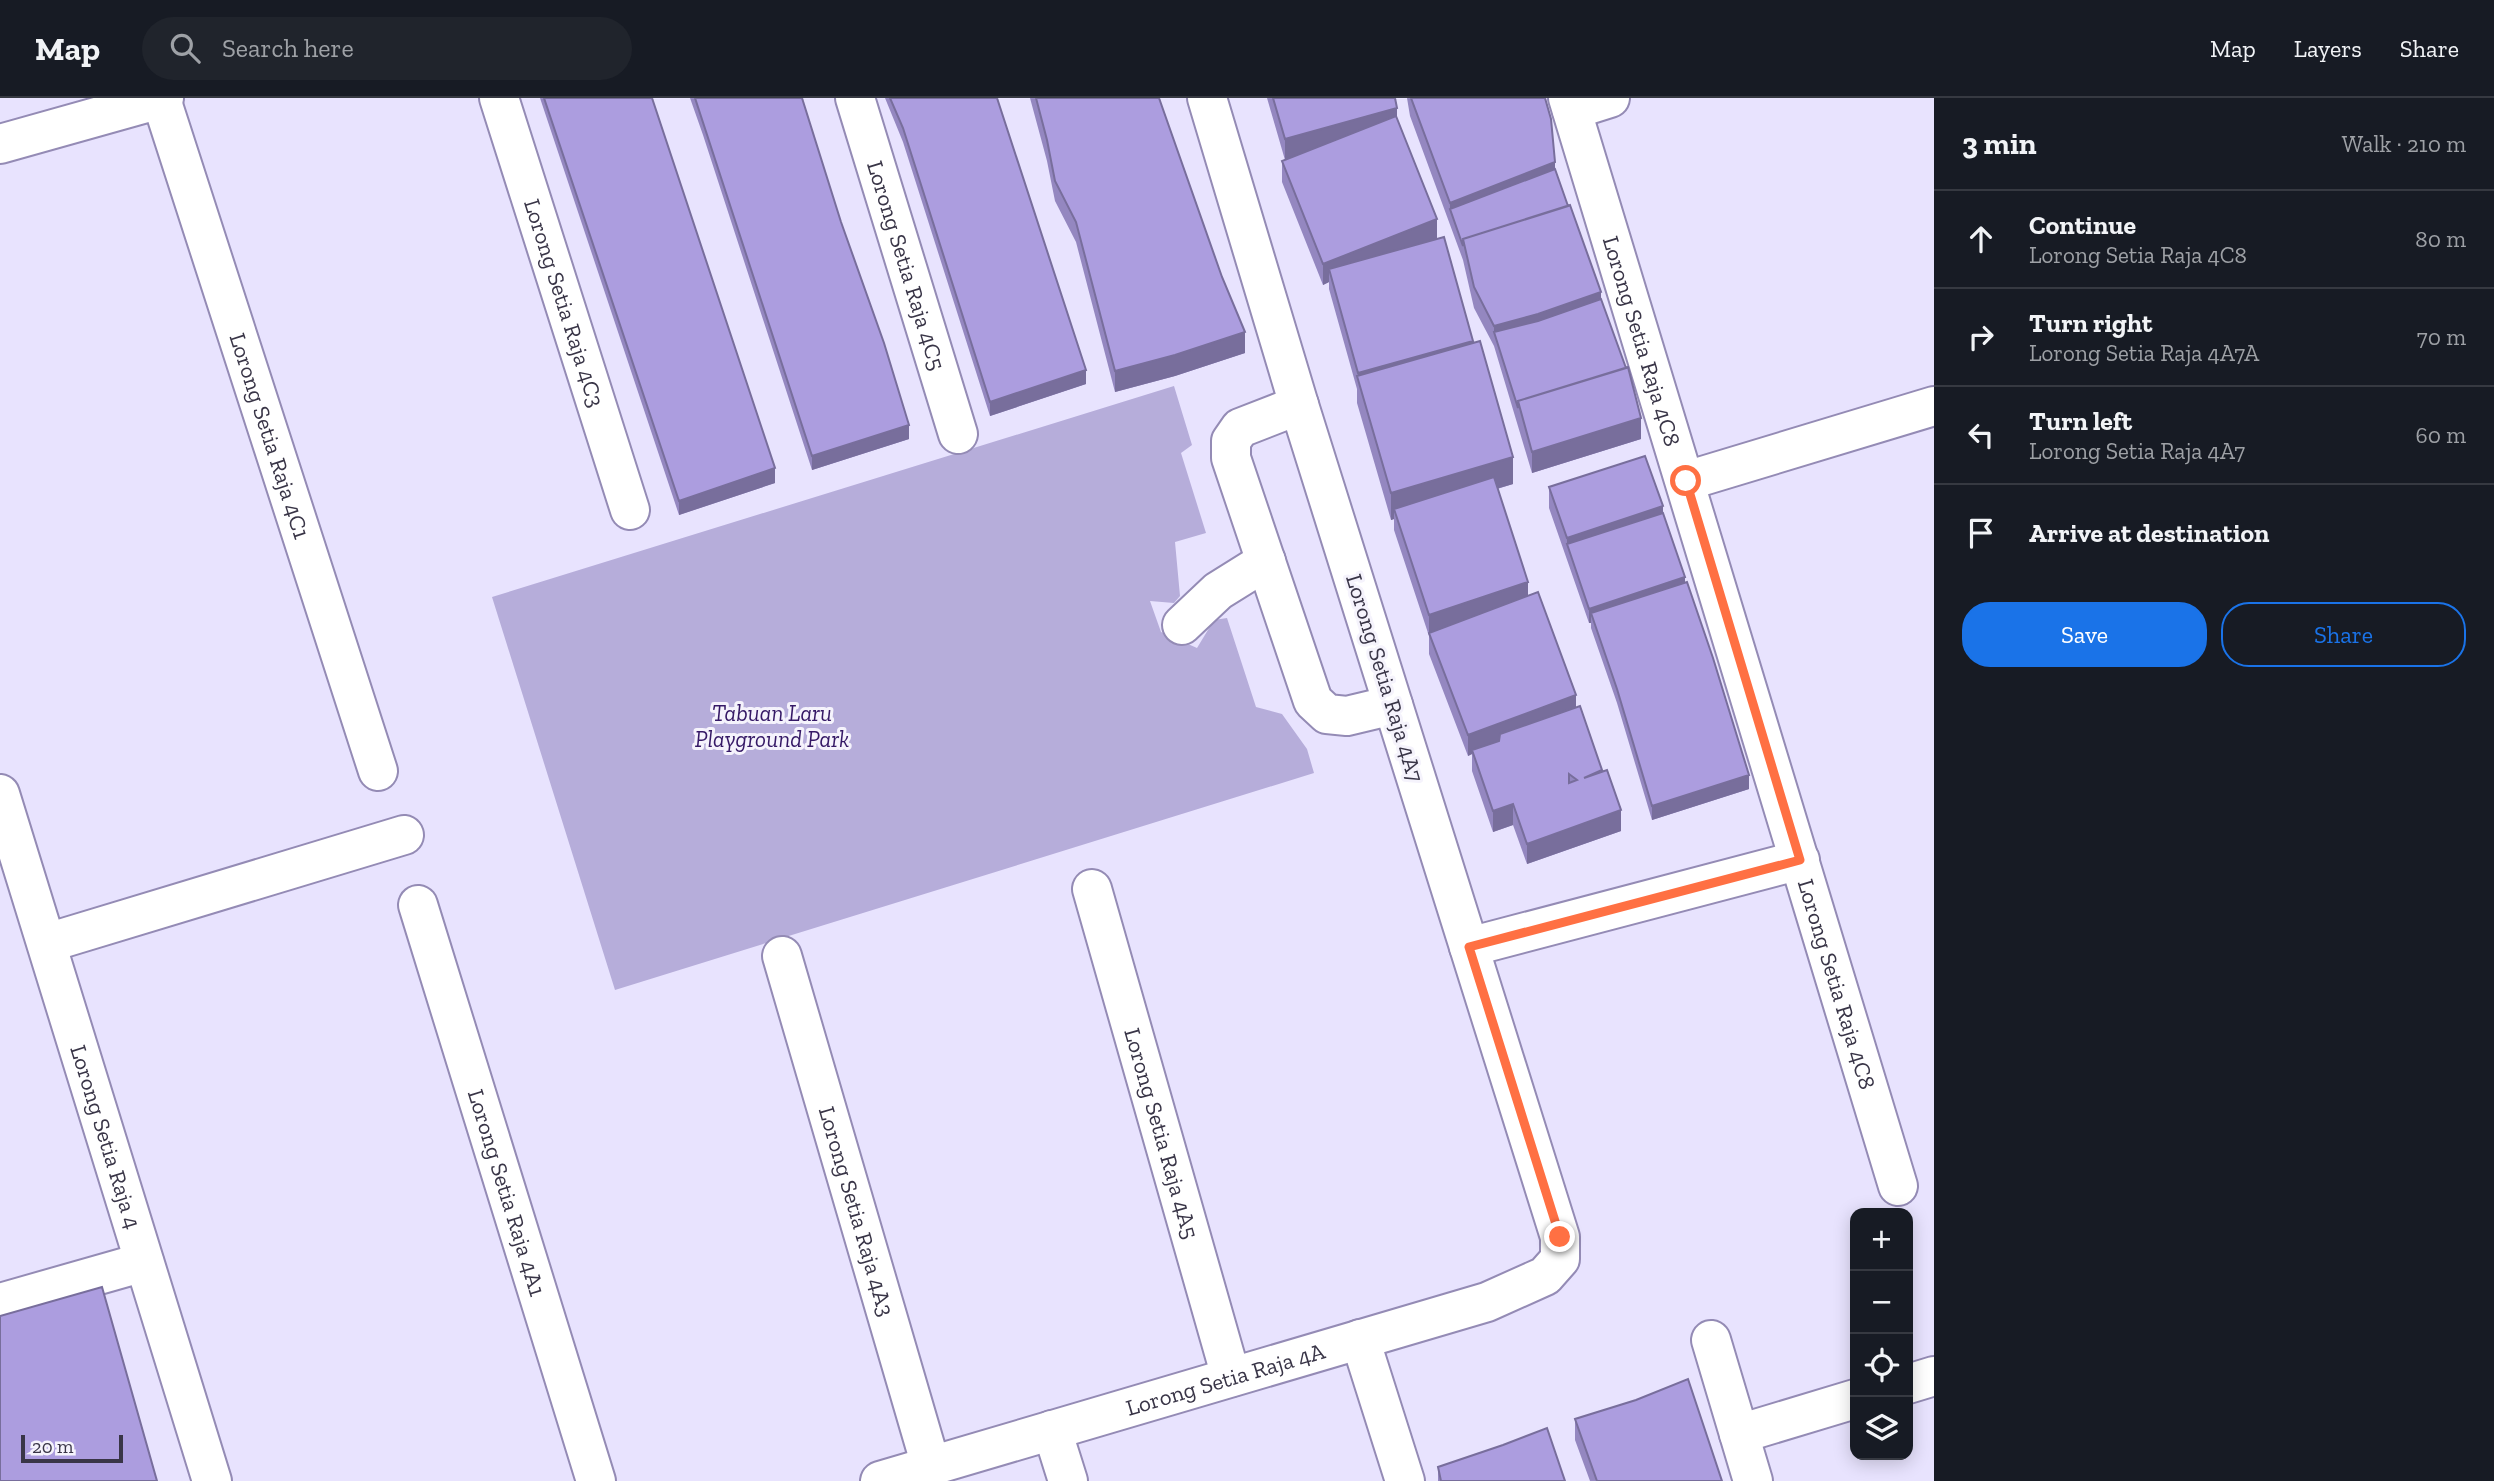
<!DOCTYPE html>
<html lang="en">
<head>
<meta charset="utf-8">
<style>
	:root { --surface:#171b24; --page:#20242c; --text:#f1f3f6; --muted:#9ea1a6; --line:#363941; --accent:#1a73e8 }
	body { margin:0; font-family:"Zilla Slab",serif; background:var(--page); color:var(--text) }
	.controls { position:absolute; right:21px; bottom:21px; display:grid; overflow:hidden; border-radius:14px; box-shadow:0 4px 18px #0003 }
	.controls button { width:63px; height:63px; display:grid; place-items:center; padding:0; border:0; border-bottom:2px solid var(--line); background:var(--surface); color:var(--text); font:35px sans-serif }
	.scale { position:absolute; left:21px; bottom:18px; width:102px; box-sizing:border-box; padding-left:7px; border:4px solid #393547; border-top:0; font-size:19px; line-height:24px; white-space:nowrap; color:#393547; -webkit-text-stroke:5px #f5f3fc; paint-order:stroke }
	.stop { position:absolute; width:21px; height:21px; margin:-16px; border:5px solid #ff7043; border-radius:50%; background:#fff }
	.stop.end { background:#ff7043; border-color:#fff; box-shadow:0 2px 7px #0008 }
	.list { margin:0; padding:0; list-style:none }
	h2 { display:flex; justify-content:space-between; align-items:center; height:91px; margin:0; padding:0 28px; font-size:30px }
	h2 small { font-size:23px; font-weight:400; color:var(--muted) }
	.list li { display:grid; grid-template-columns:46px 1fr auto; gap:21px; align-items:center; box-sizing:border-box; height:98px; padding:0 28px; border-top:2px solid var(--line) }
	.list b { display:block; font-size:26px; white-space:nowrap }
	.list p { margin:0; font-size:23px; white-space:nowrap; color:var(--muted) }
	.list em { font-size:23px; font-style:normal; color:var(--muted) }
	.actions { display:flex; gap:14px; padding:21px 28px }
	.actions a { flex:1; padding:16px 0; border:2px solid var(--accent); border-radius:28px; text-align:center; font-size:24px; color:var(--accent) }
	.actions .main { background:var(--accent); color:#fff }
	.icon { flex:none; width:38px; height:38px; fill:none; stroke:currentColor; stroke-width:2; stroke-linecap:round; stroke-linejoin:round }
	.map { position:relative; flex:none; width:1934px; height:1383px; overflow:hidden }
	header { display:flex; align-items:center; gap:42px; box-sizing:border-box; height:98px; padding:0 35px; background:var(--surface); border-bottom:2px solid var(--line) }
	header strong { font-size:33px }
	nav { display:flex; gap:38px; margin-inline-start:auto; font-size:24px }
	.search { width:490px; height:63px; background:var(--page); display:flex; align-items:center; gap:18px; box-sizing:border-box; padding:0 24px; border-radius:38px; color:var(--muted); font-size:26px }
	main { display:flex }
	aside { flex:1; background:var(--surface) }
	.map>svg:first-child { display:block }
	.green { fill:#b6adda }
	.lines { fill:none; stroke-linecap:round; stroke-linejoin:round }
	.minor-casing { stroke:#948bb5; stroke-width:42 }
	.minor { stroke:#fff; stroke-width:38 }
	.wall { fill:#9487c0 }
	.shaded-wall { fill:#786e9c }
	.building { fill:#ac9ddf; stroke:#786e9c; stroke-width:2; fill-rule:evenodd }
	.route { stroke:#ff7043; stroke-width:9 }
	.labels { text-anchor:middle; stroke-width:6; stroke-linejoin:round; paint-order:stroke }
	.street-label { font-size:23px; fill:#393547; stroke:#f5f3fc }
	.park-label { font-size:23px; font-style:italic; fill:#351966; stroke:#f5f3fc }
</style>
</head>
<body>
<header>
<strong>Map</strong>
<div class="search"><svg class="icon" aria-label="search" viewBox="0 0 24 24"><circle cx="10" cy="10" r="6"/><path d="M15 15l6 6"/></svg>Search here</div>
<nav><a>Map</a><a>Layers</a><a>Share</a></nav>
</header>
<main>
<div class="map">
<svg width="1934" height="1383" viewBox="0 0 1934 1383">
	<rect width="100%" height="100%" fill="#e8e3fe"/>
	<path class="green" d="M1174,288l18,59 -11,8 25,80 -31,9 5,54 -6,7 -24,-2 11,31 36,16 17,-28 13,-2 29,89 26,7 25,35 7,24 -699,217 -123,-393z"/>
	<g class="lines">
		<defs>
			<g id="minor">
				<path id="s1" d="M499,0l131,412"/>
				<path id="s2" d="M855,0l103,336"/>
				<path id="s3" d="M1568,0l330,1088"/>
				<path id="s4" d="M161,1l217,672"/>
				<path d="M1572,12l38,-12"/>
				<path d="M0,46l164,-46"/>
				<path d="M1299,307l-59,23 -9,13v17l82,243 14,13 20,2 46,-11"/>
				<path d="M1686,383l248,-75"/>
				<path d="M1182,527l36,-34 48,-30"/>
				<path id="s5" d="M0,696l212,687"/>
				<path id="s6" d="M1092,791l139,488"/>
				<path id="s7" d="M418,807l178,576"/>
				<path d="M47,845l357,-108"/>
				<path d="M1469,849l331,-87"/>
				<path id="s8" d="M782,858l149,510"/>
				<path d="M0,1205l144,-41"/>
				<path d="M1360,1241l45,142"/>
				<path d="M1711,1242l42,141"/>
				<path d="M1908,1286l26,-8"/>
				<path d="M1052,1332l16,51"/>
				<path d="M1739,1336l116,-35"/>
				<path id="s9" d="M880,1383l607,-179 58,-26 15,-17v-22l-261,-832 -92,-307"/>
			</g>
		</defs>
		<use href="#minor" class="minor-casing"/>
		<use href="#minor" class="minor"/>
	</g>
	<path class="wall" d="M540,0h112l123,385 -96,32z
		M690,0h112l107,341 -97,31 -109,-335z
		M885,0h112l89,286 -96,32 -87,-274z
		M1030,0h129l86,255 -70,23 -60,16 -39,-150 -21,-41 -8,-40z
		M1267,0h128l2,20 40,121 36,104 40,141 -16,5 31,107 48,112 26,64 19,59 -94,33 -14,-39 -20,7 -21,-61v-17l-4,2 -39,-102v-18l-35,-106v-11l-3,1 -34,-117v-14l-28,-100v-7l-6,3 -41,-103v-21l3,-1z
		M1407,0h138l10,71 46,130 40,140 -109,34 -38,-127 -20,-38 -11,-48 -53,-144z
		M1549,389l114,26 86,276 -97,31 -35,-117 -26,-75v-5h-2l-40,-115z
		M1575,1321l147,62h-132l-15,-41z
		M1438,1369l127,14h-127z"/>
	<path class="shaded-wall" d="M1397,10v21l-112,31v-21z
		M1555,64v21l-105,26v-6z
		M1437,121v21l-108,29v13l-6,3v-21z
		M1601,194v21l-107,19v-6z
		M1245,234v21l-70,23 -60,16v-21z
		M1473,243v21l-115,19v-8z
		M1086,272v14l-96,32v-14z
		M1641,320v21l-109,34v-21z
		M909,327v14l-97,31v-14z
		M1513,359v27l-116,34 -3,-9v10l-3,1v-27z
		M775,370v15l-96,32v-14z
		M1663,408v21l-96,17v-6z
		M1685,479v14l-94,22v10h-2v-14z
		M1528,484v21l-99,30v3v-21z
		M1576,597v21l-104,34v4l-4,2v-21z
		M1749,677v14l-97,31v-14z
		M1513,706v21l-20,7v-21z
		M1621,712v21l-94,33v-20z"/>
	<path class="building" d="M544,0h108l123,370 -96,33z
		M695,0h107l39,124 43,121 25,82 -97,31z
		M890,0h107l89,272 -96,32 -87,-274z
		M1036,0h123l63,179 23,55 -70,23 -60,16 -39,-149 -21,-41 -8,-41z
		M1273,0h122l2,10 -112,31z
		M1411,0h134l6,21 4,43 -105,41z
		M1396,18l41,103 -114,45 -41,-103z
		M1555,71l13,37 -105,33v7l-13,-37z
		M1570,107l31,87 -63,22 -44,12 -20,-39 -11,-48z
		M1444,139l29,104 -115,32 -29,-104z
		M1601,201l25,69 -108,33v7l-24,-76 44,-11z
		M1480,243l33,116 -122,36 -34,-117z
		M1628,269l13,51 -109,34 -14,-51z
		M1645,358l18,50 -96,32 -18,-51z
		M1494,379l34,105 -99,33 -35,-106z
		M1663,415l22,64 -96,32 -22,-65z
		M1687,484l26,76 36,117 -97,31 -35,-117 -26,-76z
		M1538,494l38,103 -108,40 -39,-102z
		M1580,608l22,64 -18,8 23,-8 14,40 -94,34 -14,-40 -20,7 -21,-61 27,-9 1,-7zM1569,676l8,6 -8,3z
		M102,1189l55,194h-157v-165z
		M1688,1281l34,102h-125l-22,-62 61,-19z
		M1547,1330l18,53h-124l-3,-14 65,-22z"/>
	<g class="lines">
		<path class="route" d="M1560,1139l-91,-290 331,-87 -114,-379"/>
	</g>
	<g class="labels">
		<g class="street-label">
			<text dy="8" stroke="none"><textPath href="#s2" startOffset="175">Lorong Setia Raja 4C5</textPath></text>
			<text dy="8" stroke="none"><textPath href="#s1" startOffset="215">Lorong Setia Raja 4C3</textPath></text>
			<text dy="8" stroke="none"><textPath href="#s3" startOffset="254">Lorong Setia Raja 4C8</textPath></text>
			<text dy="8" stroke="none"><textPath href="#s4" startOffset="354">Lorong Setia Raja 4C1</textPath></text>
			<text transform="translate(1385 580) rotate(73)" y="8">Lorong Setia Raja 4A7</text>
			<text dy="8" stroke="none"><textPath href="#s3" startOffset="926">Lorong Setia Raja 4C8</textPath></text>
			<text dy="8" stroke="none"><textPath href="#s6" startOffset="254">Lorong Setia Raja 4A5</textPath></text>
			<text dy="8" stroke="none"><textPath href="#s5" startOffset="359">Lorong Setia Raja 4</textPath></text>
			<text dy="8" stroke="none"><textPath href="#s7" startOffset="301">Lorong Setia Raja 4A1</textPath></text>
			<text dy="8" stroke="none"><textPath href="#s8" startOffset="266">Lorong Setia Raja 4A3</textPath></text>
			<text dy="8" stroke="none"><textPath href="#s9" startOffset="360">Lorong Setia Raja 4A</textPath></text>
		</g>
		<g class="park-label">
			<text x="772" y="623">Tabuan Laru<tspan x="772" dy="26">Playground Park</tspan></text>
		</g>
	</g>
</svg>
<div class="controls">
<button>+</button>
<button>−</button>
<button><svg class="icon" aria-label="locate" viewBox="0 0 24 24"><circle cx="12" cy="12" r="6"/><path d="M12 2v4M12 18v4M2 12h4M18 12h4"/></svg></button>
<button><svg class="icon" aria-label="layers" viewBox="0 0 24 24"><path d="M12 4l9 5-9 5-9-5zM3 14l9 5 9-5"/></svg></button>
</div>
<div class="scale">20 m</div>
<div class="stop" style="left:1686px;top:383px"></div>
<div class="stop end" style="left:1560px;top:1139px"></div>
</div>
<aside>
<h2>3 min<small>Walk · 210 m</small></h2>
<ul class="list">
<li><svg class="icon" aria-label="ahead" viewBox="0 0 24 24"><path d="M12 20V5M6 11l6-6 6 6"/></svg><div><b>Continue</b><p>Lorong Setia Raja 4C8</p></div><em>80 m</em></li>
<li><svg class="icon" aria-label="right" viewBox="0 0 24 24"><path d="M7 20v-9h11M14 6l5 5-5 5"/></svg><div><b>Turn right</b><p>Lorong Setia Raja 4A7A</p></div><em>70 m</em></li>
<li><svg class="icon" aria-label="left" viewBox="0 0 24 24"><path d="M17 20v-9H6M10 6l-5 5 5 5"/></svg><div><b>Turn left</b><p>Lorong Setia Raja 4A7</p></div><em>60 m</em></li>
<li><svg class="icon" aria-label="arrive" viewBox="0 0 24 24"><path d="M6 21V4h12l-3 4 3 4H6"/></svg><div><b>Arrive at destination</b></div></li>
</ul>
<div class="actions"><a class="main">Save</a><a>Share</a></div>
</aside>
</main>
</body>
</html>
